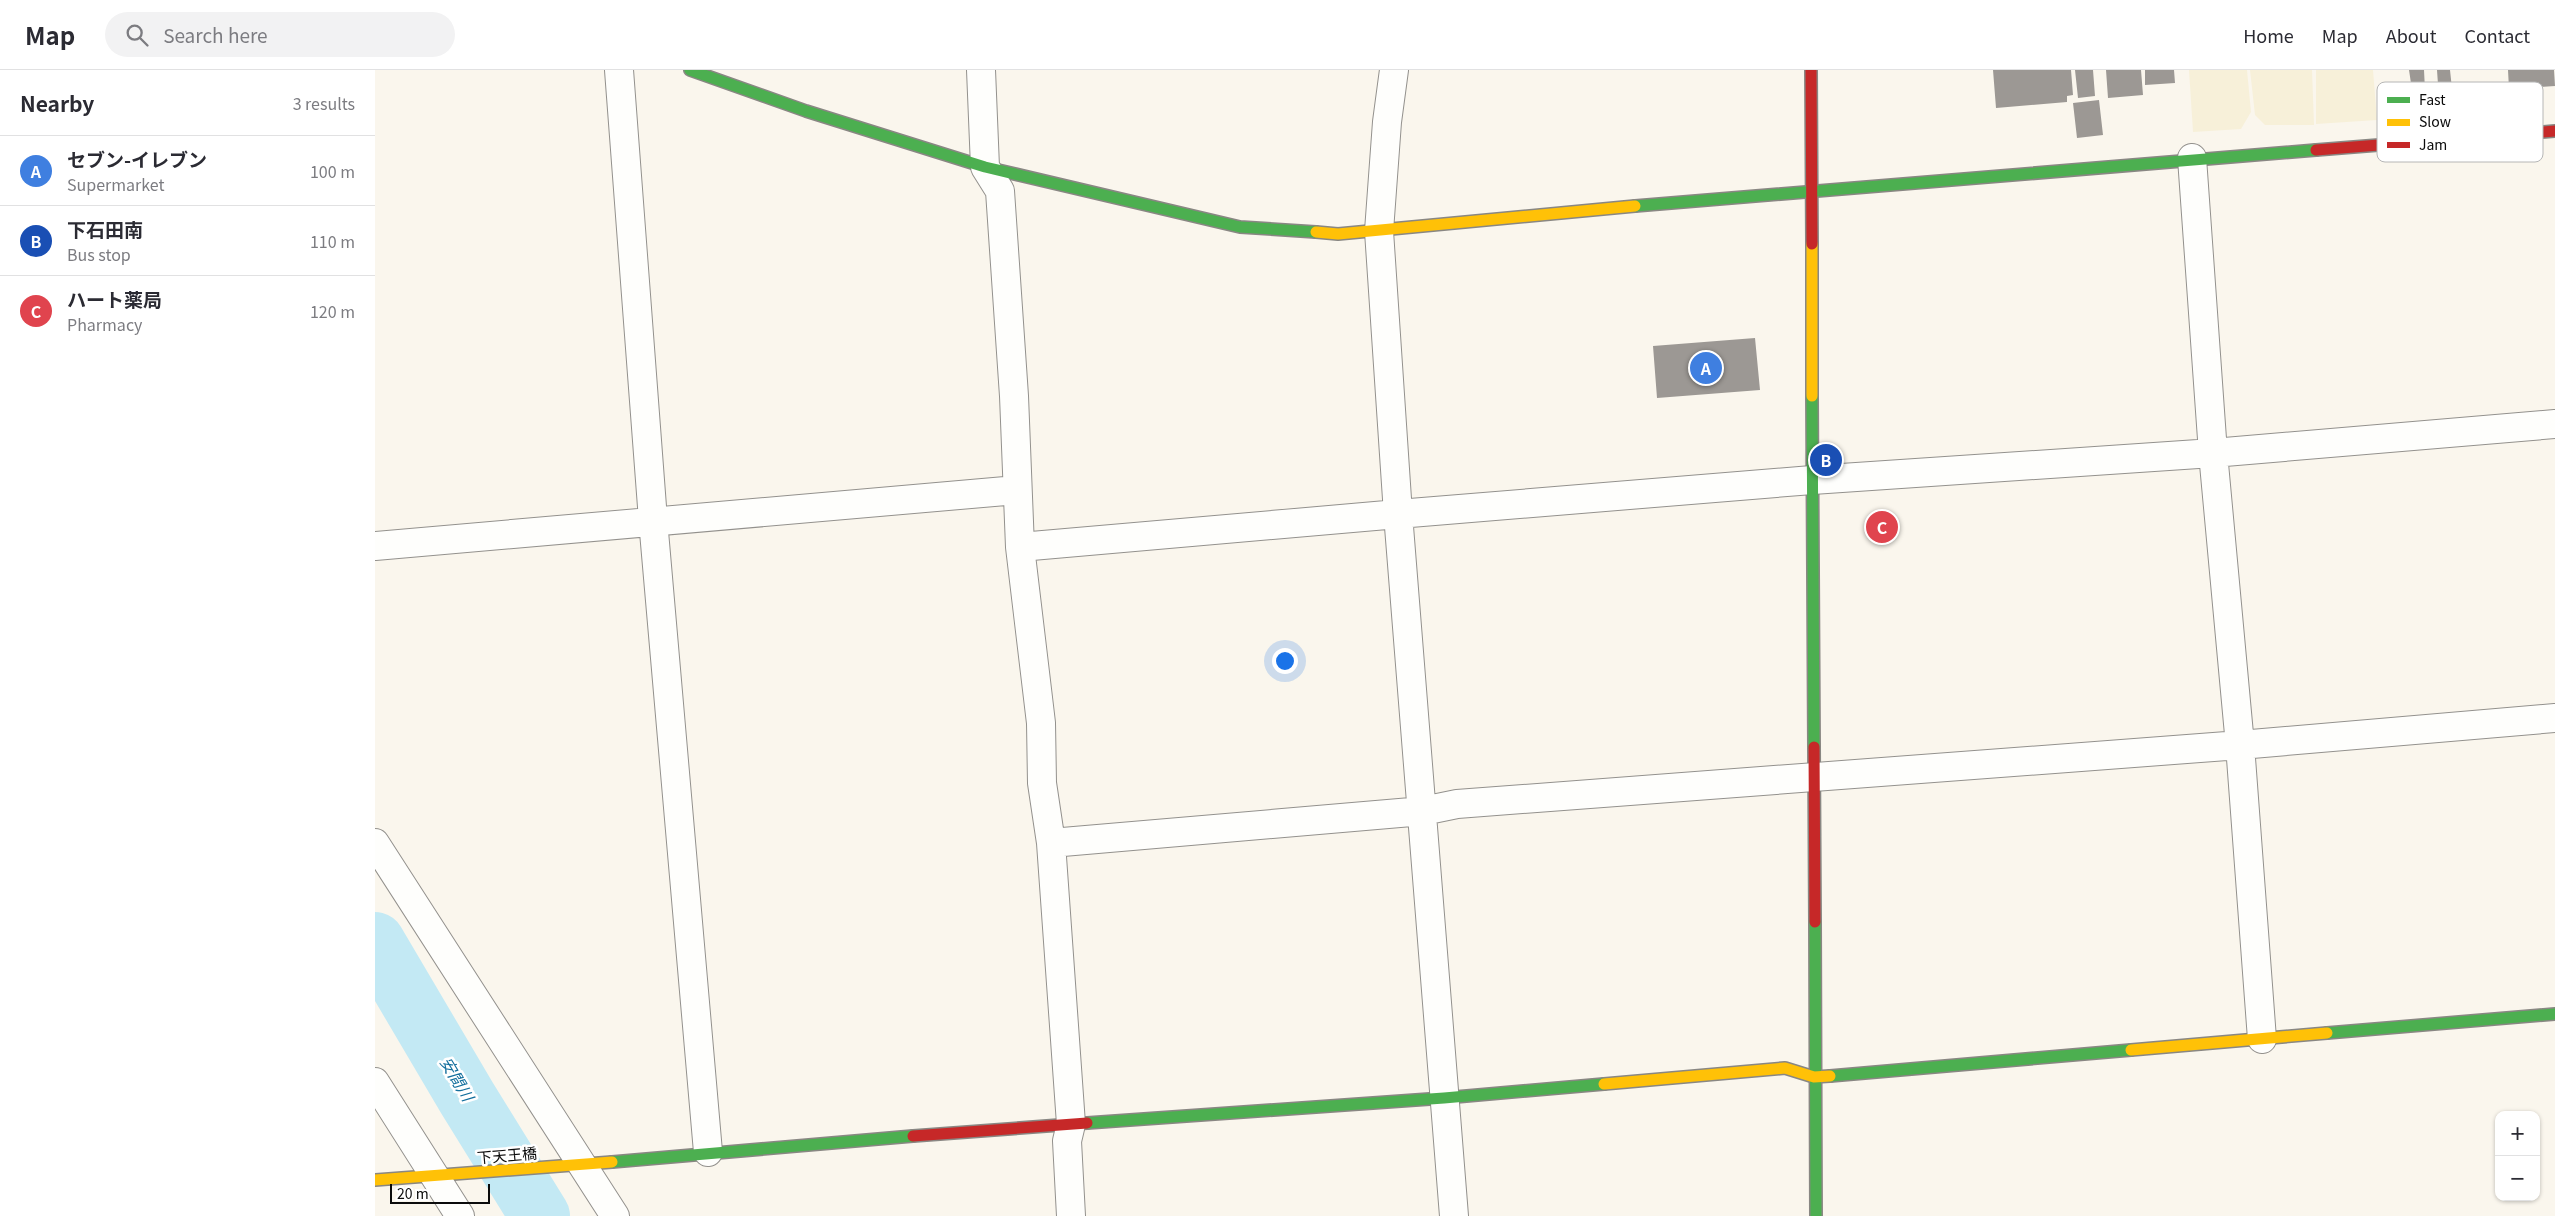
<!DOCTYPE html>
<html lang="en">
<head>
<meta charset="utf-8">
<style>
	:root { --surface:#fff; --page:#f2f2f3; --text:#2b2b33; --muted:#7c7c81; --line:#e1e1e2; --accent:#111827 }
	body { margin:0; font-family:Georgia,"Noto Sans JP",serif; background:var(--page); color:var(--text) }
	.controls { position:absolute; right:15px; bottom:15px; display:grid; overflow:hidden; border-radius:10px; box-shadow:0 1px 4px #0004 }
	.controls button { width:45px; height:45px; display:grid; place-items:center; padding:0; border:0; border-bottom:1px solid var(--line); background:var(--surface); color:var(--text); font:25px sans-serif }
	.scale { position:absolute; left:15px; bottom:12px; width:100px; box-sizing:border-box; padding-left:5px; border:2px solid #0b0b0b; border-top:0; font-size:14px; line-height:18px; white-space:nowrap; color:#0b0b0b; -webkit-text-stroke:4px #fff; paint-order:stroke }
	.you { position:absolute; left:909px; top:590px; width:18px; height:18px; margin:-12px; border:4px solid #fff; border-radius:50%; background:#1a73e8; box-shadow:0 0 0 8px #1a73e833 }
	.badge { display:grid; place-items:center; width:32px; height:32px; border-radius:50%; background:var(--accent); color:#fff; font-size:16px; font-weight:700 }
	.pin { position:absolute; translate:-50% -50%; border:2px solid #fff; box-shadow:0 1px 5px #0006 }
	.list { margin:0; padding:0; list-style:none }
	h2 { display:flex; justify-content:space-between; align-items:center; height:65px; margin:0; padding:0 20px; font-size:21px }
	h2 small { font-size:16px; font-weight:400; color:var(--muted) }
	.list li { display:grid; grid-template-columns:32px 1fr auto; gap:15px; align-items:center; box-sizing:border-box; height:70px; padding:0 20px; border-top:1px solid var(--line) }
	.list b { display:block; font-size:19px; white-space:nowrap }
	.list p { margin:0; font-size:16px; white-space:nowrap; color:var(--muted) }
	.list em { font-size:16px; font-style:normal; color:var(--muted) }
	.icon { flex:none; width:28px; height:28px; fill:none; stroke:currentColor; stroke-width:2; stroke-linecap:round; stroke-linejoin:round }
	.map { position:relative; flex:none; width:2180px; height:1146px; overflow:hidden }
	header { display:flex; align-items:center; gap:30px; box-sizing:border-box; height:70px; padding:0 25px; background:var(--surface); border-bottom:1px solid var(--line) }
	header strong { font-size:24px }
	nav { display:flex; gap:28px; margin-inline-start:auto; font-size:18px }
	.search { width:350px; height:45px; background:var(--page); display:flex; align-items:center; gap:12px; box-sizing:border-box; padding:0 18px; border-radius:28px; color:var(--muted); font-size:19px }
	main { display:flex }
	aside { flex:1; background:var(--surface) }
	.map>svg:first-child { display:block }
	.farmland { fill:#f7f0d9 }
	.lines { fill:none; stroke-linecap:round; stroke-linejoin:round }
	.river { stroke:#c3e9f4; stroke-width:60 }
	.building { fill:#9c9894 }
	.street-casing { stroke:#93918d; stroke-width:30 }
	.fast-casing { stroke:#898783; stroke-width:14 }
	.slow-casing { stroke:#898783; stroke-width:14 }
	.jam-casing { stroke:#898783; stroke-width:14 }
	.street { stroke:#fefefc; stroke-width:28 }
	.fast { stroke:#4caf50; stroke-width:11 }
	.slow { stroke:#ffc107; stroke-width:11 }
	.jam { stroke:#c62828; stroke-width:11 }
	.labels { text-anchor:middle; stroke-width:5; stroke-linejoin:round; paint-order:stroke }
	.street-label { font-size:15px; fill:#0b0b0b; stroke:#fff }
	.water-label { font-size:16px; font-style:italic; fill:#136f9d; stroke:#fff }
	.key { fill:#fff; stroke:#b6b6b6; stroke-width:1 }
	.key-label { font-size:14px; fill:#0b0b0b }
</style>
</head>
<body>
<header>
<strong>Map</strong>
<div class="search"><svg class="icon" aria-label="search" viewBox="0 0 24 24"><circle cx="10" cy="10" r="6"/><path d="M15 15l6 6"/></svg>Search here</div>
<nav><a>Home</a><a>Map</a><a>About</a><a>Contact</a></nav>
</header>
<main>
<aside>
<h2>Nearby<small>3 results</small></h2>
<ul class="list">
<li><span class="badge" style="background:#3f7fe0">A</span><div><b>セブン-イレブン</b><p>Supermarket</p></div><em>100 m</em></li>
<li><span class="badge" style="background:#1a4fb4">B</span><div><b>下石田南</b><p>Bus stop</p></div><em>110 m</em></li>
<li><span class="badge" style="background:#e0444e">C</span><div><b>ハート薬局</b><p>Pharmacy</p></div><em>120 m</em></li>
</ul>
</aside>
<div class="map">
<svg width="2180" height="1146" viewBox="0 0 2180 1146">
	<rect width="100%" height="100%" fill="#faf6ed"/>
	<path class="farmland" d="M1814,0h58l4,42 -10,17 -48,3z
		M1875,0h62l2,55h-49l-10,-10z
		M1941,0h57l4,50 -61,4z"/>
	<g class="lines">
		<path class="river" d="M0,872l92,156 73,118"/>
	</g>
	<path class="building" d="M1618,0h78l2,25 -6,1v6l-71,6z
		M1700,0h18l2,26 -17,2z
		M1731,0h35l2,25 -35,3z
		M1770,0h29l1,13 -30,2z
		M2034,0h15l1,20h-13z
		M2062,0h13l3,28 -14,1z
		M2133,0h46l1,16 -46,3z
		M1724,30l4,35 -26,3 -4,-35z
		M1380,268l5,52 -103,8 -4,-52z"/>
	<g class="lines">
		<defs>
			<path id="street" d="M244,0l34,450 55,632
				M606,0l4,97 15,24 14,205 6,151 21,176 1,60 9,60 20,281 -4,17 4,75
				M1019,0l-7,52 -8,109 19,283 414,-34 401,-27 342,-29
				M0,476l642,-56
				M645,477l378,-33 56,702
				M0,773l240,373
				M676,773l372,-32 34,-7 783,-59 -27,-292 -21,-295
				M1887,969l-22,-294 315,-27
				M0,1012l85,134"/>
			<path id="fast" d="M315,0l116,41 179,56 255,60 76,5
				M1260,136l681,-56
				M1437,326l2,351
				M1440,852l1,294
				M1952,963l228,-19
				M1455,1006l301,-26
				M712,1053l357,-25 160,-14
				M237,1092l301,-26"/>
			<path id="slow" d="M941,162l22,2 297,-28
				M1437,174v152
				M1756,980l196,-17
				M1229,1014l181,-16 29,9 16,-1
				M0,1110l237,-18"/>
			<path id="jam" d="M1436,0l1,174
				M1941,80l239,-19
				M1439,677l1,175
				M538,1066l174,-13"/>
		</defs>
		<use href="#street" class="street-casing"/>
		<use href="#fast" class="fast-casing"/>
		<use href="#slow" class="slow-casing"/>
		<use href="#jam" class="jam-casing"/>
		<use href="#street" class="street"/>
		<use href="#fast" class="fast"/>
		<use href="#slow" class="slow"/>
		<use href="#jam" class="jam"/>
	</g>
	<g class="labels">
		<g class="street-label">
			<text transform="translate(132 1086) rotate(-5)" y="5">下天王橋</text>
		</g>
		<g class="water-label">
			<text transform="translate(82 1009) rotate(59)" y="6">安間川</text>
		</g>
	</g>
	<rect x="2002" y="12" width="166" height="80" rx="8" class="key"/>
	<rect x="2012" y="27" width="23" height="6" fill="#4caf50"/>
	<rect x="2012" y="49" width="23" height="7" fill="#ffc107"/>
	<rect x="2012" y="72" width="23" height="6" fill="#c62828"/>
	<g class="key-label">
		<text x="2044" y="35">Fast</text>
		<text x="2044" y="57">Slow</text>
		<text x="2044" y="80">Jam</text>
	</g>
</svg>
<div class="controls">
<button>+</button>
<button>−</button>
</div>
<div class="scale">20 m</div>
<div class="you"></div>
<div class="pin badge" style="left:1331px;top:298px;background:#3f7fe0">A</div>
<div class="pin badge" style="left:1451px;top:390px;background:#1a4fb4">B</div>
<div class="pin badge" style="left:1507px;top:457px;background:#e0444e">C</div>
</div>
</main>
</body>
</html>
